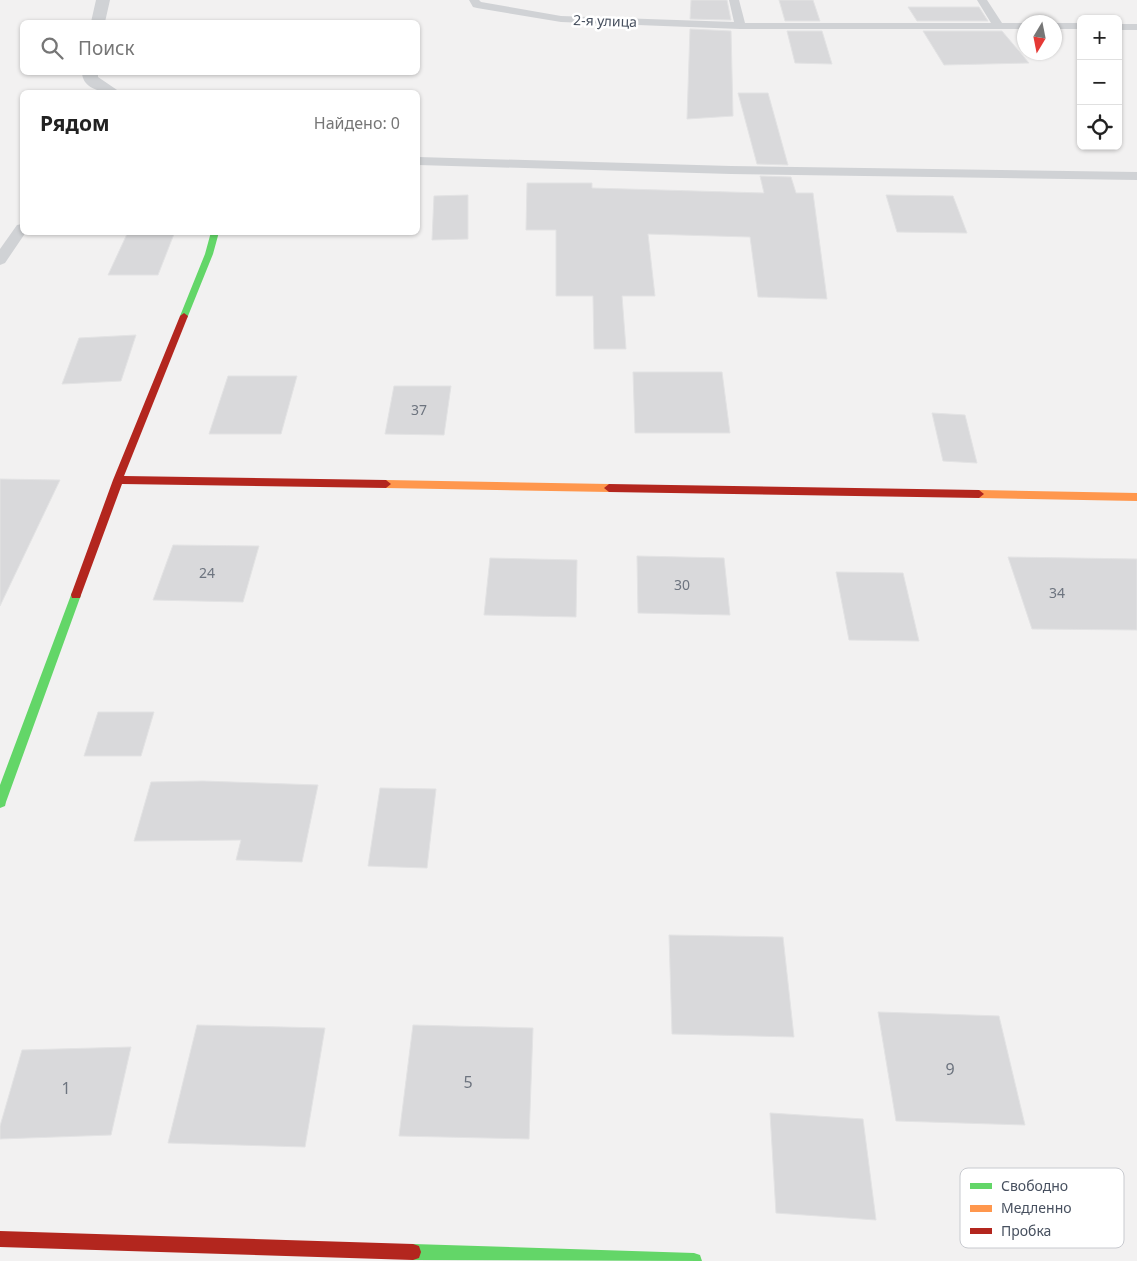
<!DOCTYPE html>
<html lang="ru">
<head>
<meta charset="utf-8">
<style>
	:root { --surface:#fff; --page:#f6f6f6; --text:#222; --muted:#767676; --line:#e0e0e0 }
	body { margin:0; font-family:"Noto Sans",sans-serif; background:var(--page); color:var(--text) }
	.controls { position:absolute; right:15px; top:15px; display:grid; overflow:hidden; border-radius:8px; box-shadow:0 1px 4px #0004 }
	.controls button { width:45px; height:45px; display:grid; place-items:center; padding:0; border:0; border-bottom:1px solid var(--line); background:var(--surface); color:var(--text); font:25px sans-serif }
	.compass { position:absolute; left:1017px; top:15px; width:45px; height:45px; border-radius:50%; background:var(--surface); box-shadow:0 1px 4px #0004; rotate:190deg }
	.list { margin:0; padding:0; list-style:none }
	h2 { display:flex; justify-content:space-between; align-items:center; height:65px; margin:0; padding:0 20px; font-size:21px }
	h2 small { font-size:16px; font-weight:400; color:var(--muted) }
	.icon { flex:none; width:28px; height:28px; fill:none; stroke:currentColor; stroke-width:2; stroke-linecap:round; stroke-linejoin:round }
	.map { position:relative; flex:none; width:1137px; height:1261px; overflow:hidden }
	.search { position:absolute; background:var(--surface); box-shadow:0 1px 4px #0004; left:20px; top:20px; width:400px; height:55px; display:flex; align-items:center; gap:12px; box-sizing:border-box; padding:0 18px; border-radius:8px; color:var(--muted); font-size:19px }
	.panel { position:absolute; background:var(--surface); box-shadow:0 1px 4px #0004; left:20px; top:90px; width:400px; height:145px; border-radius:8px }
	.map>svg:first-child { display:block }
	.building { fill:#d9d9db; stroke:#e3e3e4 }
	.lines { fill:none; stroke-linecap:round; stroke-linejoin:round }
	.lane { fill:#d0d2d5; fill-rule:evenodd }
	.street { fill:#d0d2d5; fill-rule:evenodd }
	.fast { fill:#63d668; fill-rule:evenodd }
	.slow { fill:#ff974d; fill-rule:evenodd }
	.jam { fill:#b3261e; fill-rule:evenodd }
	.labels { text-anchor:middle; stroke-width:5; stroke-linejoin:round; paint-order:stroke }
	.far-street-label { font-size:14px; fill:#47505f; stroke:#fff }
	.number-label { font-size:14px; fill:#6d747f }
	.near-number-label { font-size:16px; fill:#6d747f }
	.key { fill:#fff; stroke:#c8cacf; stroke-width:1 }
	.key-label { font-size:14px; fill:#47505f }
</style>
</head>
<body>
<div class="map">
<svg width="1137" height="1261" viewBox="0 0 1137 1261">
	<rect width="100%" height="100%" fill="#f2f1f1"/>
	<path class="building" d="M691,0h36l4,20 -41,-1z
		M779,0h34l7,21h-35z
		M908,7h71l9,14h-71z
		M690,29l41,2 2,85 -46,3z
		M787,31h35l10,33 -37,-1z
		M923,31h79l27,32 -85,2z
		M738,93h30l20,72 -31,-1z
		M760,176l31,1 5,16h17l14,106 -69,-2 -8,-60 -102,-3 7,62h-33l4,53h-32l-1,-53h-37v-66h-30l1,-47h65v5l172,5z
		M468,195v44l-36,1 2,-44z
		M886,195l67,1 14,37 -70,-1z
		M127,234h47l-16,41h-50z
		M136,335l-15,46 -59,3 17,-46z
		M633,372h89l8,61h-95z
		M228,376h69l-16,58h-72z
		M394,386h57l-7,49 -59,-1z
		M932,413l33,2 12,48 -34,-2z
		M0,479l60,1 -60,126z
		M173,545l86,1 -16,56 -90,-2z
		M637,556l87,2 6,57 -92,-2z
		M1008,557l129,2v71l-105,-1z
		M490,558l87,2 -1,57 -92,-2z
		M836,572l67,1 16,68 -70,-1z
		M98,712h56l-13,44h-57z
		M203,781l115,4 -16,77 -66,-2 5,-20 -107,1 17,-59z
		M380,788l56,1 -9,79 -59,-2z
		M669,935l114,2 11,100 -122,-3z
		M878,1012l121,4 26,109 -129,-4z
		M197,1025l128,3 -20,119 -137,-4z
		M413,1025l120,3 -4,111 -130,-3z
		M131,1047l-20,88 -111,4v-13l22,-76z
		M770,1113l93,6 13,101 -100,-7z"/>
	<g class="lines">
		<path class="lane" d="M469,0h10l2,2 80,14 173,6 -5,-22h10l6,23h246l-14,-23h10l15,23h22v6h-284l-179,-7 -84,-14 -4,-1z
			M1054,23h27v6h-27z
			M1118,24h19v6h-19z
			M418,157l313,9 406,6v8l-406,-6 -313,-9z
			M22,224v8h4l-21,31 -5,2v-16l17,-24z"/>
		<path class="street" d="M96,0h14l-5,22h-14z
			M82,72h16v5l22,15c-14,2 -38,-2 -38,-20z"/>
		<path class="fast" d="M211,232h8l-6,22 -25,62 -1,2h-6l-1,-2 25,-62z
			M76,591l4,1 1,3 -75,207 -1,4 -5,2v-23l71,-190 1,-3z
			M413,1244l281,9 6,2 2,6 -289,-1 -6,-2 -2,-6 2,-6z"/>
		<path class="slow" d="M386,480l223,4 5,4 -5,4 -223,-4 -5,-4z
			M979,490l158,3v8l-158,-3 -5,-4z"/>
		<path class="jam" d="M184,313l4,3 -64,160 262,4 5,4 -5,4 -264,-4 -41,111 -1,3h-8l-1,-3 42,-115 67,-164z
			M609,484l370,6 5,4 -5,4 -370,-6 -5,-4z
			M0,1231l413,13 6,2 2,6 -2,6 -6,2 -413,-13z"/>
	</g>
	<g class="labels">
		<g class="far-street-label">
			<text transform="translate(605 21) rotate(2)" y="5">2-я улица</text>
		</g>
		<g class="number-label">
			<text x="419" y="415">37</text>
			<text x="207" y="578">24</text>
			<text x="682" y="590">30</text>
			<text x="1057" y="598">34</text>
		</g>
		<g class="near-number-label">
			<text x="950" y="1075">9</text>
			<text x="468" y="1088">5</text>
			<text x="66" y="1094">1</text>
		</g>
	</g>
	<rect x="960" y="1168" width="164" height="80" rx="8" class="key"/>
	<rect x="970" y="1183" width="22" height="6" fill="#63d668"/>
	<rect x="970" y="1205" width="22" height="7" fill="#ff974d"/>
	<rect x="970" y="1228" width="22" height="6" fill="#b3261e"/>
	<g class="key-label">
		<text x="1001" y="1191">Свободно</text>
		<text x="1001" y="1213">Медленно</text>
		<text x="1001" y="1236">Пробка</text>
	</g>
</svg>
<div class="controls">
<button>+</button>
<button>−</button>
<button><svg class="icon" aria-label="locate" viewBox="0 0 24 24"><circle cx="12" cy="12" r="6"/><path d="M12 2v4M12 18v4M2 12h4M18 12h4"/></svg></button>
</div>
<svg class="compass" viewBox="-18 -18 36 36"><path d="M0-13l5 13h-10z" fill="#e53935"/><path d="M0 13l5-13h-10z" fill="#767676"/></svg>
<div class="search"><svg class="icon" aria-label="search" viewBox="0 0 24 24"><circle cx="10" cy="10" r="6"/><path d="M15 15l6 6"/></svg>Поиск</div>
<section class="panel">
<h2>Рядом<small>Найдено: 0</small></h2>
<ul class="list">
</ul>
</section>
</div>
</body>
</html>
